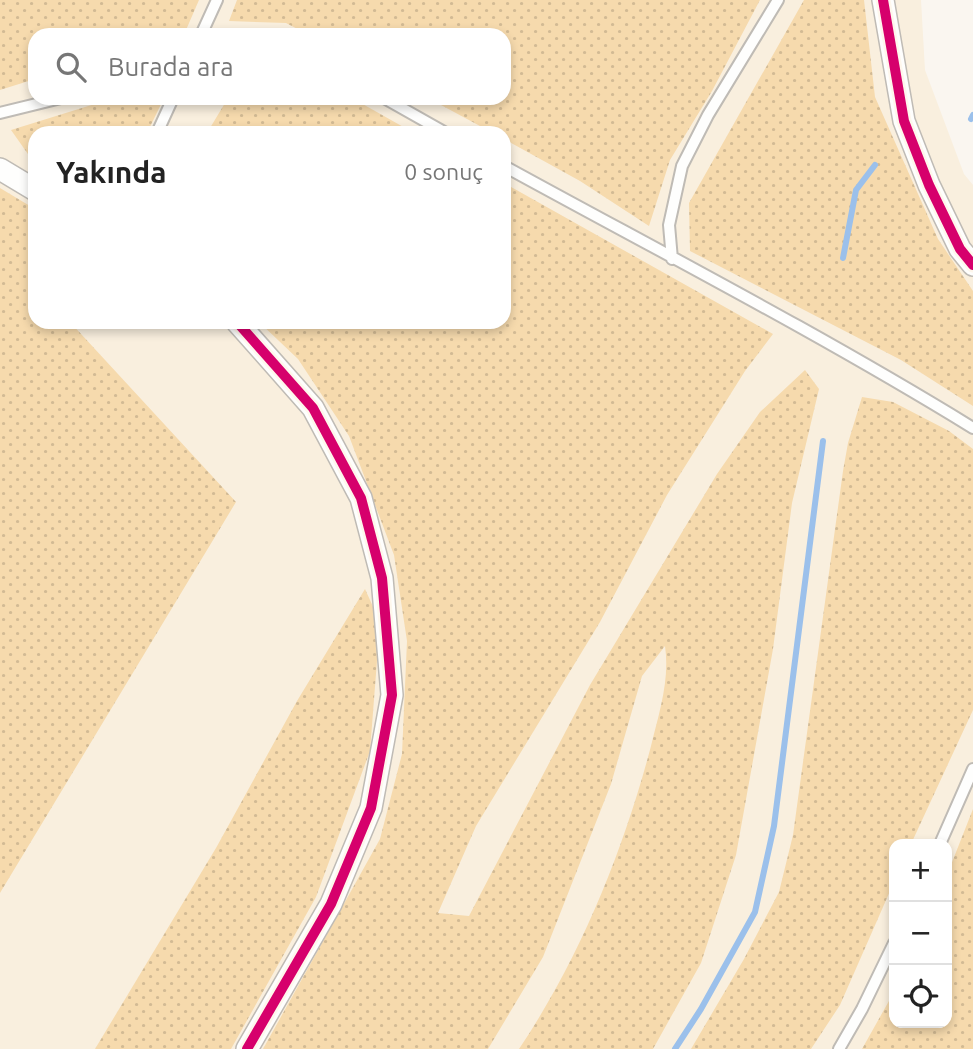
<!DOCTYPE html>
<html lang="tr">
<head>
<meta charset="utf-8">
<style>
	:root { --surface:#fff; --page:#f6f6f6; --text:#222; --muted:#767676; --line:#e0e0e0 }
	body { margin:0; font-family:Ubuntu,sans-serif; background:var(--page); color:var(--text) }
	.controls { position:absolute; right:21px; bottom:21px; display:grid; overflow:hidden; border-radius:14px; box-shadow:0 4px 10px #0003 }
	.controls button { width:63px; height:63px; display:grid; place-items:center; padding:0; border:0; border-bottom:2px solid var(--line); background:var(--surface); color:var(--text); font:35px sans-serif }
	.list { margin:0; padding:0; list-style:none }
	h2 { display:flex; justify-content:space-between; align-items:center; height:91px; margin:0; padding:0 28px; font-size:30px }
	h2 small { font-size:23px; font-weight:400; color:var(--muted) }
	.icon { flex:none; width:38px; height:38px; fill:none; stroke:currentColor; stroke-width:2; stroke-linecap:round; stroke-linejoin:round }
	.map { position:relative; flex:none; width:973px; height:1049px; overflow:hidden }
	.search { position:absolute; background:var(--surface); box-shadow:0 4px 10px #0003; left:28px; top:28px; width:483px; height:77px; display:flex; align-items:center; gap:18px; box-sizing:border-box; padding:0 24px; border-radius:21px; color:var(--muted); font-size:26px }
	.panel { position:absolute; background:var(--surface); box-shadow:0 4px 10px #0003; left:28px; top:126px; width:483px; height:203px; border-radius:21px }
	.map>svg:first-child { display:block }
	.built { fill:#f9efde; fill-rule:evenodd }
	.grass { fill:url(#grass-dots) }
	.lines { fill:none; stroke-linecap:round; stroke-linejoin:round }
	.stream { stroke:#9bc0eb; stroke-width:6 }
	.lane-casing { stroke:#bfbbb5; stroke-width:14 }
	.street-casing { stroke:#bfbbb5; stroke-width:24 }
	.lane { stroke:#fefefd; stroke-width:10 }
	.street { stroke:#fefefd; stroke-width:21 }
	.cycleway-casing { stroke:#fef7ec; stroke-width:15 }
	.cycleway { stroke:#d6006c; stroke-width:10 }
</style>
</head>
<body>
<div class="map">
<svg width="973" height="1049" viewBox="0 0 973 1049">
	<defs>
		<pattern id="grass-dots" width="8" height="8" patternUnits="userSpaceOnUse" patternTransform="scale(1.75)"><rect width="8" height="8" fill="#f6daad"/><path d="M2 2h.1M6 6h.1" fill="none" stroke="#d2ba94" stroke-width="1.8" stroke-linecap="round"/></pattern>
	</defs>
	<rect width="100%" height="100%" fill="#faf6f0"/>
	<path class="built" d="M0,0h921l4,70 39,104 9,11v864h-973zM35,35h469v63h-469zM35,133h469v189h-469zM894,844h53v179h-53z"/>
	<path class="grass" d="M0,0h199l-13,30 -14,5h-137v44l-35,11z
		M237,0h523l-48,91 -42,69 -21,66 -69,-45 -76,-42v-6h-11l-65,-35h76v-63h-195l-23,-12 -57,-2z
		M804,0h60l11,97 63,142 35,52v115l-72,-46 -211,-109 -1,-48z
		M114,98h50l-17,35h-112v31l-24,-34z
		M228,98h124l62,35h-207z
		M504,183l269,151 -28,37 -78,124 -67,127 -124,204 -38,87 31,3 121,-231 127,-211 43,-62 45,-42 14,19 -27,114 -19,146 -37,206 -35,108 -48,86h-134c61,-91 104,-197 132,-303 8,-33 19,-66 14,-100l-23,30 -31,108 -68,173 -55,92h-225l117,-210 22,-85 5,-113 -13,-86 -45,-119 -51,-77 -39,-37h245z
		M0,188l35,21v113h35l166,180 -236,391z
		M862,397l31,5 56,29 24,18v261l-62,134h-17v38l-54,123 -29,44h-120l53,-90 35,-67 14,-57 50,-364 5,-28z
		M365,589l15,33 -10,129 -54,146 -85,152h-136l121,-201 81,-147z
		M973,809v240h-111l32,-57v31h53v-148z"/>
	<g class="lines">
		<path class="stream" d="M971,119l2,-4
			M843,258l13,-68 19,-25
			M675,1049l26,-40 54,-97 19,-86 49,-385"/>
		<defs>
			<path id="lane" d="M201,35l16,-35
				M384,98l62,35
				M0,113l61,-15
				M157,133l16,-35
				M504,166c157,86 316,168 469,262
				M672,259l-3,-34 13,-59 26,-51 70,-115
				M940,844l33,-75
				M839,1049l23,-40 32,-66"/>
			<path id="street" d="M883,0l21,121 25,64 31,64 13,16
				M0,169l35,21
				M237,322l76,86 48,90 21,80 10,117 -21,113 -40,96 -84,145"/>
		</defs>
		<use href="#lane" class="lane-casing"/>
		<use href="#street" class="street-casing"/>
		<use href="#lane" class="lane"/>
		<use href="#street" class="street"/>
		<defs>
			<path id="cycleway" d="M883,0l21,121 25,64 31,64 13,16
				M237,322l76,86 48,90 21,80 10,117 -21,113 -40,96 -84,145"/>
		</defs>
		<use href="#cycleway" class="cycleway-casing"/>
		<use href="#cycleway" class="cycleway"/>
	</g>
</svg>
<div class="controls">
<button>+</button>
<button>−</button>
<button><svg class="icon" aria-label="locate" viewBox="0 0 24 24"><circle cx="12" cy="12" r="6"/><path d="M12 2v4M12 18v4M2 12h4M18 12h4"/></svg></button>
</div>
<div class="search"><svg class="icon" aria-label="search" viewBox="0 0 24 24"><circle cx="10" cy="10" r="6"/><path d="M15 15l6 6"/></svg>Burada ara</div>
<section class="panel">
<h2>Yakında<small>0 sonuç</small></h2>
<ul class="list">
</ul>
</section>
</div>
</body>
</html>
